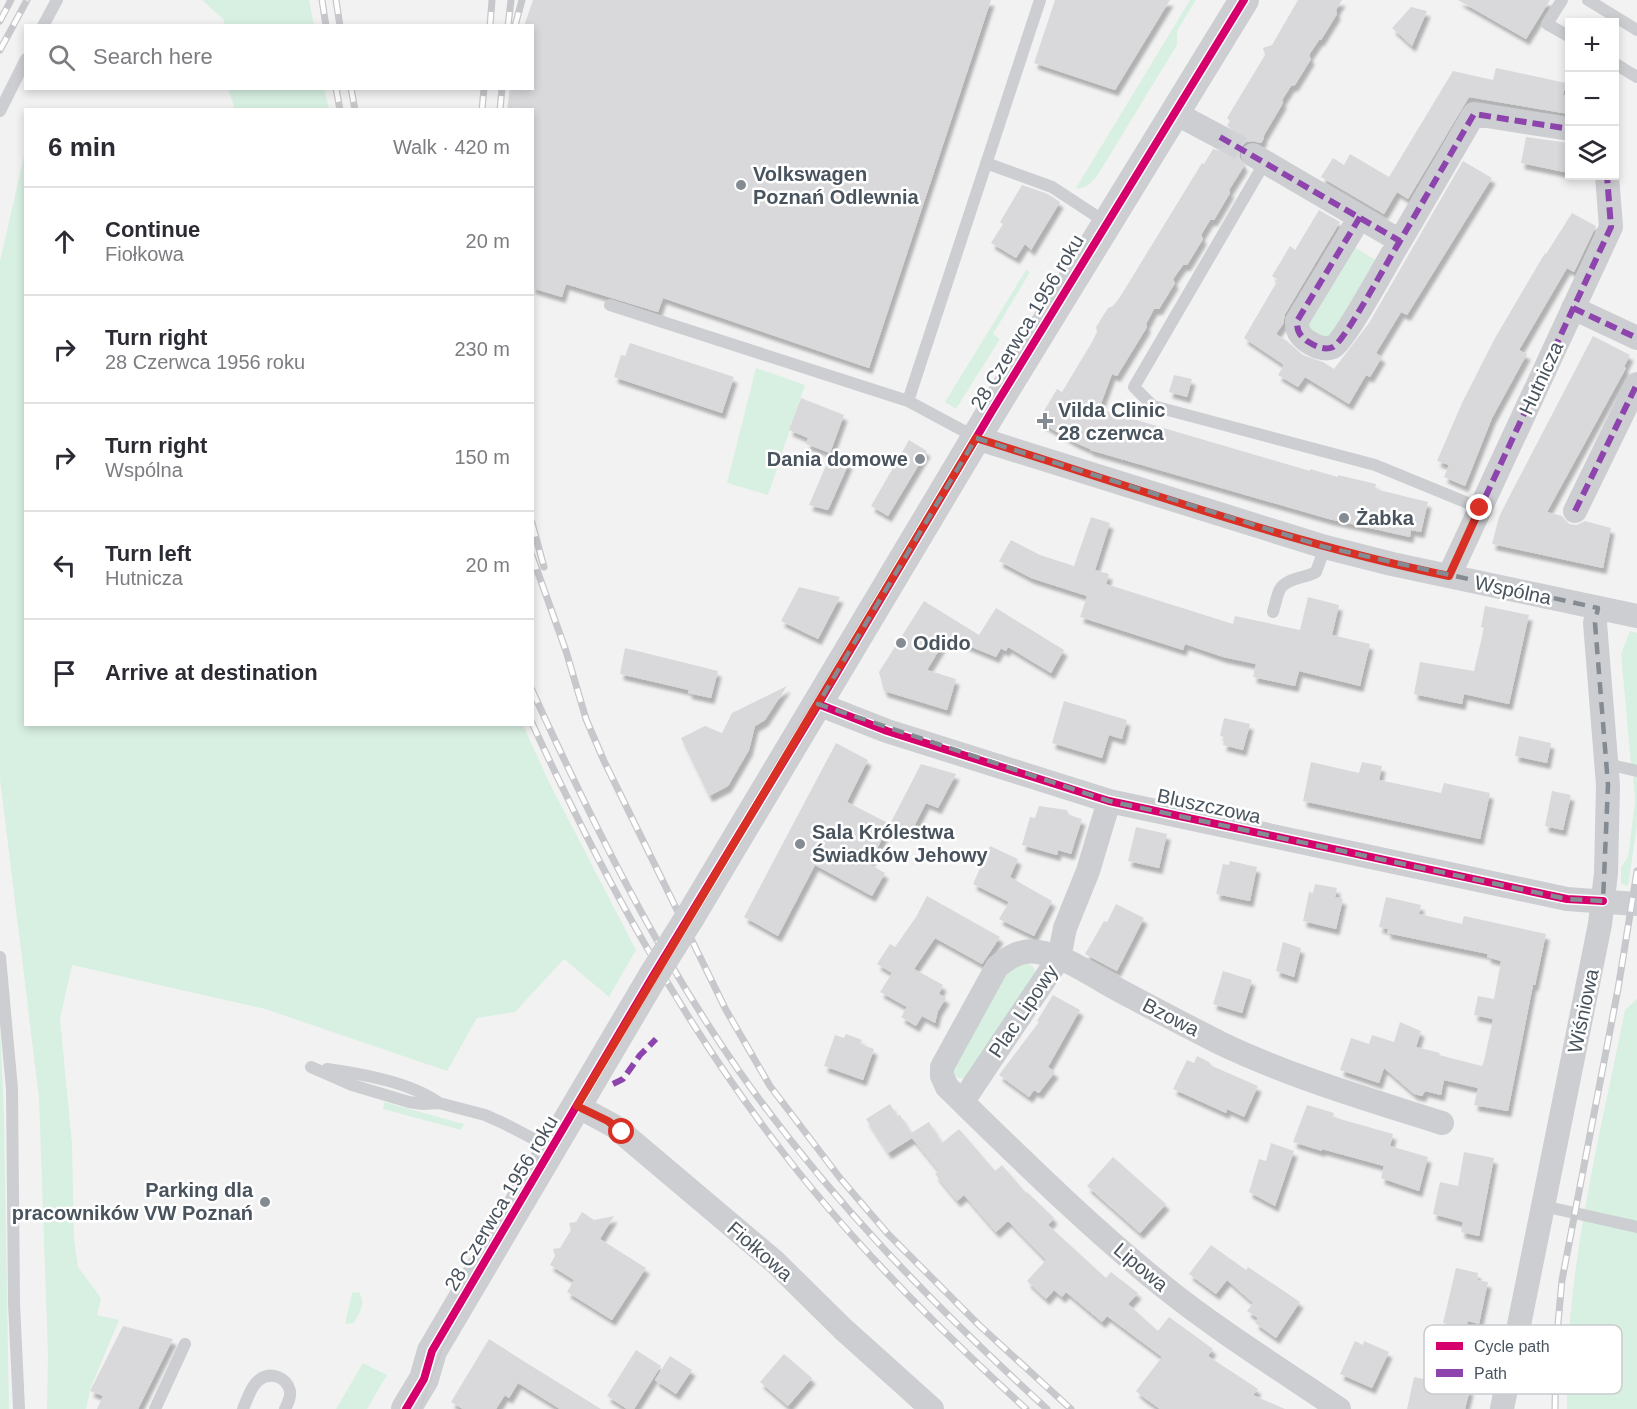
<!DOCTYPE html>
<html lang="en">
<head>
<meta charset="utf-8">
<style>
	:root { --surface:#fff; --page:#f7f7f7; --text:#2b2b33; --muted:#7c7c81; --line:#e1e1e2 }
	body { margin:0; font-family:Helvetica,sans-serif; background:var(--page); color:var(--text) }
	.controls { position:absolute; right:18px; top:18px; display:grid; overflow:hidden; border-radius:0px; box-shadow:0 3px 9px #0003 }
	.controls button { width:54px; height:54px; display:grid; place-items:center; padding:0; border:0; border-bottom:2px solid var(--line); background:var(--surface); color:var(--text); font:30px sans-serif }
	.stop { position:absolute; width:18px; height:18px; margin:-14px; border:4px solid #d93025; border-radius:50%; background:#fff }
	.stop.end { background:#d93025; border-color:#fff; box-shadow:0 2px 6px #0008 }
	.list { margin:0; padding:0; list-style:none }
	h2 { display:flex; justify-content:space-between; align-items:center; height:78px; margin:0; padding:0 24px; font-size:26px }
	h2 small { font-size:20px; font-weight:400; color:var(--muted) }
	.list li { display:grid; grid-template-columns:39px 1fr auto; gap:18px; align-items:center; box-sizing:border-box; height:108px; padding:0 24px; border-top:2px solid var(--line) }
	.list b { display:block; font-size:22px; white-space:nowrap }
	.list p { margin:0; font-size:20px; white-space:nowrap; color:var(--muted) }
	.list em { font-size:20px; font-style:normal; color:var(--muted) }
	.icon { flex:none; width:33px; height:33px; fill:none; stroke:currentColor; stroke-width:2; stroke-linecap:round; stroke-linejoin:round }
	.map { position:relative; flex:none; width:1637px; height:1409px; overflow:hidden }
	.search { position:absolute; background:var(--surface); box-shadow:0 3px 9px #0003; left:24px; top:24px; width:510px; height:66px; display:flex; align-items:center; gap:15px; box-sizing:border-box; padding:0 21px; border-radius:0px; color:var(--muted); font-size:22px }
	.panel { position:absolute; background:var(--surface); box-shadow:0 3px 9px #0003; left:24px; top:108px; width:510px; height:618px; border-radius:0px }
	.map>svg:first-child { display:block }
	.green { fill:#d8f0e2 }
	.building { fill:#d9d9db; filter:url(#shadow) }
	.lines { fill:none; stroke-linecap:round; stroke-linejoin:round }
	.minor-tunnel { stroke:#d1d2d5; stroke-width:24; stroke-dasharray:24 12; stroke-linecap:butt }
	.service { stroke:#ccced1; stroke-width:12 }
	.minor { stroke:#ccced1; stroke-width:24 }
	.tertiary { stroke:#ccced1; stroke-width:30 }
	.tram { stroke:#c7c8cb; stroke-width:1.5 }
	.rail-casing { stroke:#c7c8cb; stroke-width:7 }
	.rail { stroke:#fff; stroke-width:4.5; stroke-dasharray:14; stroke-linecap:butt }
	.tertiary-bridge { stroke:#ccced1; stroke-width:30 }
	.quiet { stroke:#8e44ad; stroke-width:6; stroke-dasharray:12 6; stroke-linecap:butt }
	.cycleway-casing { stroke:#fff; stroke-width:11 }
	.cycleway { stroke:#d6006c; stroke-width:8 }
	.route { stroke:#d93025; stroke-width:8 }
	.marked { fill:none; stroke:#848b92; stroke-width:4.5; stroke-dasharray:12 8; stroke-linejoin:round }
	.poi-dot { fill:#848b92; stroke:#fff; stroke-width:2 }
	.labels { text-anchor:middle; stroke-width:5; stroke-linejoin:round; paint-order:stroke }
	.poi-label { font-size:20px; font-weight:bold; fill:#49545f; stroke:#fff; text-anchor:start }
	.street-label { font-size:20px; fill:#49545f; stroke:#fff }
	.key { fill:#fff; stroke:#c8cccf; stroke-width:1.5 }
	.key-label { font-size:16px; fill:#49545f }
</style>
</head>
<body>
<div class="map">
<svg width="1637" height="1409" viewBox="0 0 1637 1409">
	<defs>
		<filter id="shadow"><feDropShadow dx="3.5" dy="6" stdDeviation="1.5" flood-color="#0004"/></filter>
	</defs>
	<rect width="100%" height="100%" fill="#f3f2f2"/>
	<path class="green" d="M202,0h107l5,25h-90v-5z
		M1190,0h6l-19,31v14l-80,131c-6,7 -12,14 -21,12z
		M228,89h96l5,20h-97l2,-3z
		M25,152l1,572 497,1 26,57 87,168 -27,47 -45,-38 -49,53 -38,6 -30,53 -182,-62 -193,-44 -12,54 12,124 2,97 4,27 23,31 -4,17 22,5 -28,67 -5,22h-39l1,-54 -9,-257 -39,-319v-518z
		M1354,247l22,13 -48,81 -22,-13z
		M1026,270l4,2 -37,62 7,5 -44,70 -11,-7z
		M756,368l49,17 -37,110 -41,-12z
		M1630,631l7,2v132l-6,-1 -10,-110z
		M1633,776l4,1v49l-9,60 -7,-2v-17l7,-10 7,-56z
		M1028,963l6,5 2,6 -69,105 -9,-1 -4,-3 -2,-19 51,-88z
		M1637,999v410h-70c-3,-135 32,-268 58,-399z
		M0,1023l4,92 5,294h-9z
		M384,1102l80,22 -3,6 -78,-21z
		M359,1292c7,12 1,20 -5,31l-9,1 7,-31z
		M363,1363l24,12 -20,34h-31z"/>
	<path class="building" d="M533,0h458l-122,368 -206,-70 -5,14 -92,-28 -4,13 -30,-9v-178h-25l3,-22h22v-62h-8z
		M1055,0h115l-55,90 -81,-27z
		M1298,0h44l-6,10 1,4 -16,26h-2l-10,15 2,4 -16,26 -4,1 -9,14 1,3 -20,34 1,1 -3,5 -9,-2 -6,1 -5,5 -2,9 5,10 -15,24 1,3 -16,27h-4l-9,15 2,4 -16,26h-4l-10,14 2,4 -16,26h-5l-8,15 1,3 -30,49 -5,-2 -13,35 211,62v-2l28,8v-2l38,9 -1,5 53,13 -7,30 -10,-2 -1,7 -81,-18 -239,-69v-1l-14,-6 -38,-22 19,-32 5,3 30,-50 5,-10 -1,-5 12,-19 5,-2 7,-9 82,-134 2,1 9,-15 8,2 7,-2 4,-5 2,-8 -2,-6 -5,-5 3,-4 -3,-3 38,-63 -2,-7 9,-3z
		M1458,0h92l-24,39z
		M1411,7l16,4 -15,35 -20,-18z
		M1496,68l70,15 -3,12 6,1v18l-100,-17 -61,102 -11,-7 -13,22 -63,-37 12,-19 11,7 6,-11 39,23 64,-106 40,9z
		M1526,137l43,6v30l-48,-10z
		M1463,161l29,17 -85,137 -6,-3 -6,10 -19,31 6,4 -12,20 -4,-2 -17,29 -44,-27 -7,10 -20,-12 6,-10 -40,-27 34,-58 -6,-4 18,-30 5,4 24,-40 21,12 -55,92 -2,10 -7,10 11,7 16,14 20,7 11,7 35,-46z
		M1022,185l26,9 12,8 -29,48 -6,-6 -9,14 -25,-15 12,-19 -3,-2z
		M1572,213l24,13 -22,46 -7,-4 -48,82 8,4 -35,64 -27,68 -21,-9 5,-12 -12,-4 25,-58 33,-65 50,-85 1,1z
		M1593,336l37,19 -6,12 2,1 -79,144 15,4 7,8 8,1 8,-4 26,7 -8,40 -111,-24 7,-27 9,-18z
		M630,343l104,34 -12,36 -108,-36 7,-22 4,1z
		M1174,375l18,4 -5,18 -18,-5z
		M801,398l43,17 -14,38 -24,-9 2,-6 -19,-8z
		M909,440l18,11 -39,65 -17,-10z
		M831,454l18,9 -21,47 -19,-5z
		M1091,517l19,6 -15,47 14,4 -3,10 127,40 2,-8 65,14 8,-33 31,8 -7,30 38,9 -10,42 -61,-15 -4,15 -42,-9 3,-13 -33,-7 -38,-13 -2,6 -103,-33 7,-21 -56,-18 -32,-17 12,-21 29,15 34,11z
		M799,587l41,10 -22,42 -37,-18z
		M924,601l55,34 17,-27 68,42 -13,23 -43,-26 -2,4 -7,-4 2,1 -5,9 -49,-20 -20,33 29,9 -9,31 -63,-19 -5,-19z
		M1485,606l44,9 -20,89 -45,-10 -2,10 -48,-10 6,-32 54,9 10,-43 -3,-1z
		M625,648l93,23 -7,27 -23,-5 1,-3 -69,-16z
		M787,686l-22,34 -10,6 -6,24 -21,36 -19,10 -28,-58 24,-12 17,7 10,-20z
		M1064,701l63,19 -5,19 -13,-4 -7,23 -50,-15z
		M1224,718l26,6 -7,26 -20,-5 2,-8 -5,-1z
		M1519,736l32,7 -4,20 -32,-7z
		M836,743l32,17 -21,42 43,22 -21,40 16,9 -13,23 -57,-31 -37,71 -34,-19z
		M1311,762l48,11 3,-11 20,4 -3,14 62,13 3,-10 46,10 -10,46 -177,-38z
		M921,764l35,10 -18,34 -12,-5 -16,31 -20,-10z
		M1552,791l19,4 -8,35 -18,-4z
		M1039,806l28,4 2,5 13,4 -11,35 -13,-4 -1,5 -35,-10 8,-28 5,1z
		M1136,827l31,7 -8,34 -31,-7z
		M990,846l28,13 -8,18 42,24 -18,35 -35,-17 10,-17 -36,-18z
		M1230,861l27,6 -7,34 -34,-7 7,-30 6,1z
		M1315,884l22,4 -2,9 8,2 -7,30 -33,-8 6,-29 4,1z
		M927,896l73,41 -18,27 -47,-26 -21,31 29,16 -4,9 7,4 -8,13 -3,12 -13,-7 -6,10 -15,-9 6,-10 -27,-15 12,-19 -15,-9 13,-20 5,3 21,-30z
		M1386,897l35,8 -2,9 43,10 2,-8 82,18 -11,51h-2l-25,126 -34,-6 4,-17 -34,-8 -3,15 -16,-4 -3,5 -8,-2 -30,-26 -5,15 -39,-13 11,-32 18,6 3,-9 22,7 6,-20 21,9 -5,16 24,6 -1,2 43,11 2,-5 9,-42 -19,-4 4,-19 16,3 7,-38 -14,-4 1,-3 -101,-21 1,-4 -9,-2z
		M1116,904l28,14 -27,53 -32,-17 19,-33 3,1z
		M1283,942l18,6 -7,29 -18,-6z
		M1223,971l29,9 -10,33 -29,-9z
		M1053,995l27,15 -32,57 7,5 -16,21 -5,-3 -5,7 -30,-22 40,-53 -2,-1z
		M846,1034l16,6 -2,4 14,5 -11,31 -39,-14 11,-31 9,3z
		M1197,1056l12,6 3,4 46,20 -14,31 -17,-8 -1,4 -53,-24 14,-29 7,3z
		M890,1104l7,12 3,-1 11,18 18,-11 13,21 17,-14 36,42 7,-6 24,28 1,-1 27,26 -6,7 58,53 5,-6 27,21 -10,11 30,27 11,-14 44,32 -5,7 50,33 -5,6 32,14h-125l-17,-12 -7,-6 26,-34 -55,-41 -5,6 -36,-30 -4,5 -8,-7 -8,9 -19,-18 19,-21 -38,-39 -12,11 -32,-37 -7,6 -22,-27 4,-3 -27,-33 -24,15 -22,-34z
		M1307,1105l27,8 -1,4 60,17 -3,12 38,11 -9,34 -38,-13 3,-12 -62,-17v2l-29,-9z
		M1271,1143l23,8 -19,55 -26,-14 10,-33 7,2z
		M1464,1152l30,6 -15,78 -18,-4 2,-10 -30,-8 7,-32 18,4z
		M1113,1157l53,47 -26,29 -53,-47z
		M582,1212l12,8 20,-4 -14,23 46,29 -34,52 -45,-28 7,-12 -24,-15 5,-9 -2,-7 7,-1 11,-18 -2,-7 7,-1z
		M1211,1245l35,25 2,-3 52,35 -24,36 -21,-15 3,-5 -11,-7 6,-8 -26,-23 -11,14 -27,-20z
		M1456,1268l22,5 -1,7 11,2 -9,42 -11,-3 -2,7 -23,-5z
		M123,1326l50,13 -35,70h-41l6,-13 -13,-5z
		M489,1339l36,23 76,47h-41l-42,-26 -9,15 -4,-3 -9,14h-33l-12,-7z
		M1355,1341l8,4 1,-4 25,11 -17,36 -32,-14z
		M636,1350l25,16 -27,43h-7l-20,-13z
		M784,1354l28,24 -24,28 -28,-24z
		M670,1356l22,14 -16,24 -21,-14z
		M1414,1377l56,12 -5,20h-58z"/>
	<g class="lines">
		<path class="minor-tunnel" d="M1220,137l33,18"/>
		<path class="service" d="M1562,0l-15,24 23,13
			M1588,0l49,30
			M43,26l14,-26
			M1614,63l23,14
			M0,111l26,-52
			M1265,162l-131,225 19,19 222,59 105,43
			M986,163l66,24 55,36
			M610,305l298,96 67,36
			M908,401l132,-401
			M1273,612c2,-7 4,-17 7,-23 6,-11 26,-11 36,-17l9,-25
			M1607,764l30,7
			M0,957l12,132 2,214 5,106
			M311,1067l41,18 57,17 14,2 16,-1 46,12 18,8 48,25
			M327,1069c35,5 83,13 112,34
			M1543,1206l94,21
			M155,1409l30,-65
			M243,1409c4,-9 8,-23 16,-29 11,-9 28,-3 31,11 1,6 -2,12 -5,18"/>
		<path class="minor" d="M1175,113l45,24
			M1253,155l147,86 74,-127 96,15
			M1360,217l-63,104c0,10 2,14 10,20 8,5 17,10 26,6 12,-6 56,-89 67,-106
			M1573,308l64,30
			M976,438l349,109 67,17 245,52
			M1575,511l62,-127
			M1449,576l162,-349 -4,-51
			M818,704l69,27 222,70 458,98 70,5
			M963,1101l96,-143 6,-30 23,-57 21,-70
			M577,1106l37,20 161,136 68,67 89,80
			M1339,1409c-59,-40 -120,-78 -175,-122 -77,-62 -147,-132 -217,-200l-5,-11v-9l55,-100c12,-10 24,-18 41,-15 28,4 53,23 77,36 35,19 70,37 105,55 71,34 147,56 222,80
			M1502,1409l98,-485 6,-51 2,-88 -13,-162 3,-15"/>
		<path class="tertiary" d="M690,917l302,-506 252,-411
			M406,1409l18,-30 8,-28 221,-375"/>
		<path class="tram" d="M410,1409l23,-65 19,-37 519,-872 267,-435
			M420,1409l22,-60 25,-47 189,-321 162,-265 137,-233 294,-483"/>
		<defs>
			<path id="rail" d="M322,0l4,26
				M336,0l4,26
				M0,21l11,-21
				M490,26l2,-26
				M508,26l3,-26
				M515,26l7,-26
				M0,50l27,-50
				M336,88l4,22
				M351,88l4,22
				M482,110l2,-22
				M500,110l2,-22
				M532,523l12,44
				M532,556l34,95 20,68 18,42 122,249 44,76 70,92 48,56 92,92 91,83
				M532,690c60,132 124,262 207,381 88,126 195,235 308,338
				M532,723c68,148 145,290 243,419 74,98 161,184 251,267
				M1555,1409l1,-64 6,-65 56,-291 19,-118"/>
		</defs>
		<use href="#rail" class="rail-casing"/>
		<use href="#rail" class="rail"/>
		<path class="tertiary-bridge" d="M653,976l37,-59"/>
		<path class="quiet" d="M1220,137l180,104 74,-127 96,15
			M1360,217l-63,104c0,10 2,14 10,20 8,5 17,10 26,6 12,-6 56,-89 67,-106
			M1573,308l64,30
			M1575,511l62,-127
			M1470,530l141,-303 -4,-51
			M613,1084l10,-5 17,-24 16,-16"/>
		<defs>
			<path id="cycleway" d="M818,704l69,27 222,70 458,98 36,2
				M406,1409l18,-30 8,-28 221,-375 160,-263 179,-302 252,-411"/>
		</defs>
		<use href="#cycleway" class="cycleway-casing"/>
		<use href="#cycleway" class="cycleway"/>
	</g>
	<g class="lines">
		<path class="route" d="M622,1132l-14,-11 -31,-15 399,-668c157,49 312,105 473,138l31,-68"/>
	</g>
	<path class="marked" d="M976,438l349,109 273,61 -3,15 13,162 -5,116 -36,-2 -458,-98 -291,-97z"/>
	<g class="poi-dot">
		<circle cx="741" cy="185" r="6"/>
		<path d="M1042 412h6v6h6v6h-6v6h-6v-6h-6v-6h6z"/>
		<circle cx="920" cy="459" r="6"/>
		<circle cx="1344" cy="518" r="6"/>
		<circle cx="901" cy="643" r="6"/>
		<circle cx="800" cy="844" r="6"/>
		<circle cx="265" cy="1202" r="6"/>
	</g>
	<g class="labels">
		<g class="poi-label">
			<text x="753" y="181">Volkswagen<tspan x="753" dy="23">Poznań Odlewnia</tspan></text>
			<text x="1058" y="417">Vilda Clinic<tspan x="1058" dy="23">28 czerwca</tspan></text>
			<text x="908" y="466" text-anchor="end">Dania domowe</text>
			<text x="1356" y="525">Żabka</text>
			<text x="913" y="650">Odido</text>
			<text x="812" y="839">Sala Królestwa<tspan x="812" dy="23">Świadków Jehowy</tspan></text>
			<text x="253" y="1197" text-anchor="end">Parking dla<tspan x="253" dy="23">pracowników VW Poznań</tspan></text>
		</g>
		<g class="street-label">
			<text transform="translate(1027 322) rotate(-59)" y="7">28 Czerwca 1956 roku</text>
			<text transform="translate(1541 378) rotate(-65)" y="7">Hutnicza</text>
			<text transform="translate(1513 590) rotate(12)" y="7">Wspólna</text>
			<text transform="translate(1209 806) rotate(12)" y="7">Bluszczowa</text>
			<text transform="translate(1023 1011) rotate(-56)" y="7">Plac Lipowy</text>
			<text transform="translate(1583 1011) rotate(-78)" y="7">Wiśniowa</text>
			<text transform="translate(1171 1017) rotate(27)" y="7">Bzowa</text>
			<text transform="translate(501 1203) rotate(-59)" y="7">28 Czerwca 1956 roku</text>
			<text transform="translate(760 1251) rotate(41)" y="7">Fiołkowa</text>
			<text transform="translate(1141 1267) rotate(40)" y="7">Lipowa</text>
		</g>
	</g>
	<rect x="1424" y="1325" width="198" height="69" rx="9" class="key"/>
	<rect x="1436" y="1342" width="27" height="8" fill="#d6006c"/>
	<rect x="1436" y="1369" width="27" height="8" fill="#8e44ad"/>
	<g class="key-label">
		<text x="1474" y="1352">Cycle path</text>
		<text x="1474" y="1379">Path</text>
	</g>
</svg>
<div class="controls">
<button>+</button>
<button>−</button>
<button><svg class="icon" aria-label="layers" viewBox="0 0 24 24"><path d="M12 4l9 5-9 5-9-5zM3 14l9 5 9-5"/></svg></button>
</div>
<div class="stop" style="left:622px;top:1132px"></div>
<div class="stop end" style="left:1480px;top:508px"></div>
<div class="search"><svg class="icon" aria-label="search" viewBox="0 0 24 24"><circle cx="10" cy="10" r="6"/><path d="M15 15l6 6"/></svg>Search here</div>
<section class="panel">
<h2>6 min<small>Walk · 420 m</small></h2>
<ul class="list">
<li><svg class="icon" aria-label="ahead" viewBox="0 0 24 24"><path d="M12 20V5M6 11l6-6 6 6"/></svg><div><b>Continue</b><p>Fiołkowa</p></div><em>20 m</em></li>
<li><svg class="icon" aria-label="right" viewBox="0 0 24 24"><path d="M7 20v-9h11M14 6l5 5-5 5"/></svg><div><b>Turn right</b><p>28 Czerwca 1956 roku</p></div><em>230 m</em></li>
<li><svg class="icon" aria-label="right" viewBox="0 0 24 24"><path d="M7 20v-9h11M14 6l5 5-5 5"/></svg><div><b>Turn right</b><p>Wspólna</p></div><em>150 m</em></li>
<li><svg class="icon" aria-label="left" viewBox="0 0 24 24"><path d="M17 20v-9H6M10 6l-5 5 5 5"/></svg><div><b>Turn left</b><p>Hutnicza</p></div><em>20 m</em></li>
<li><svg class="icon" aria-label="arrive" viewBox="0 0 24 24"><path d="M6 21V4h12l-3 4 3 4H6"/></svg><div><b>Arrive at destination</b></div></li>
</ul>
</section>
</div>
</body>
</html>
